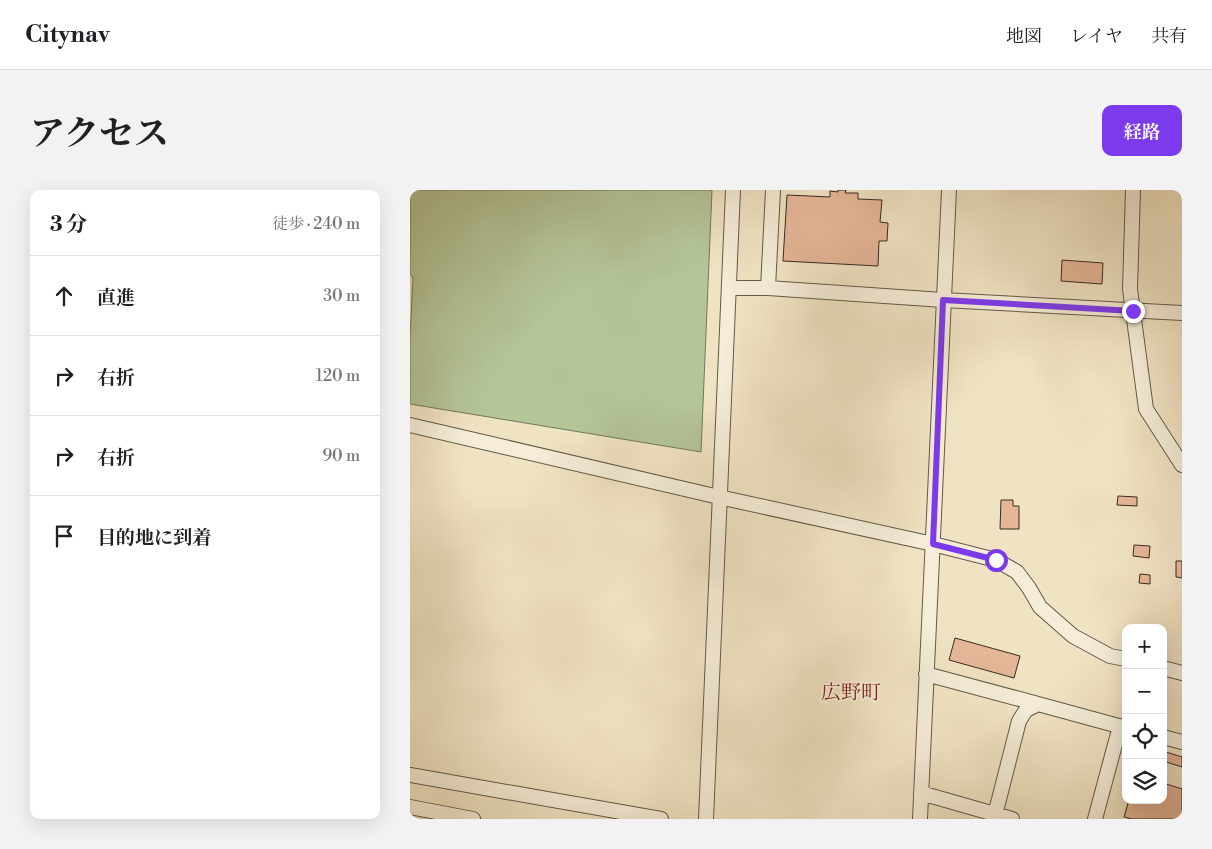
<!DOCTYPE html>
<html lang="ja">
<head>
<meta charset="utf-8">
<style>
	:root { --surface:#fff; --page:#f2f2f2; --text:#202124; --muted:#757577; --line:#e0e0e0; --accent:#7c3aed }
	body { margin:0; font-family:"Libre Bodoni","Noto Serif JP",serif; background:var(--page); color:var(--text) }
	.controls { position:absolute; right:15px; bottom:15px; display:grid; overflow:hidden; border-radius:10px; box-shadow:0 5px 20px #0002 }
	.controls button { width:45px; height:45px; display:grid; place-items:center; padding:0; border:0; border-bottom:1px solid var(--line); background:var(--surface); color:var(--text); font:25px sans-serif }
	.stop { position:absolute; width:15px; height:15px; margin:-11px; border:4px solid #7c3aed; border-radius:50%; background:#fff }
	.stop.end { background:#7c3aed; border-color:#fff; box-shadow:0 1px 5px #0008 }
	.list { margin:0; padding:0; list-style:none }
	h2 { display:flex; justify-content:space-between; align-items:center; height:65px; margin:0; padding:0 20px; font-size:21px }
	h2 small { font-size:16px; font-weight:400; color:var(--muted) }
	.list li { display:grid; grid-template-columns:32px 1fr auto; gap:15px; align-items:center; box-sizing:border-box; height:80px; padding:0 20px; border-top:1px solid var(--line) }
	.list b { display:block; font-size:19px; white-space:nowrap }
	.list em { font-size:16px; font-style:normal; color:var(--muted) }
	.icon { flex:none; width:28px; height:28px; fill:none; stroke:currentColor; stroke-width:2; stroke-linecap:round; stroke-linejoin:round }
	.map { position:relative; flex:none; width:772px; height:629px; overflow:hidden; border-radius:10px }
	header { display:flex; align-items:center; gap:30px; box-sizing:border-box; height:70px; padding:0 25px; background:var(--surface); border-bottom:1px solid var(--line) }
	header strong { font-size:24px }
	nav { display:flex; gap:28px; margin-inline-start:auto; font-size:18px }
	.intro { display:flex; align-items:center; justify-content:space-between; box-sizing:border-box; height:120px; padding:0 30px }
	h1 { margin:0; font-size:35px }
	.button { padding:12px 22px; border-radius:10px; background:var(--accent); color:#fff; font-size:18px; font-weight:700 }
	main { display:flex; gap:30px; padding:0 30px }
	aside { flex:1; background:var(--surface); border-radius:10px; box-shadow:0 5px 20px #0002 }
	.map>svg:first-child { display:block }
	.green { fill:#b4c598; stroke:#75785c }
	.building { fill:#e6b698; stroke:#362b1f }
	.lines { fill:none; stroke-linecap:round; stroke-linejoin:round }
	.minor-casing { stroke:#645948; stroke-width:16 }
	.minor { stroke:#f5edd8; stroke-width:14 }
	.route { stroke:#7c3aed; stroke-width:6 }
	.labels { text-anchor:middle; stroke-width:4; stroke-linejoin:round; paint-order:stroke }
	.quarter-label { font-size:20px; fill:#7a1f14; stroke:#f5edd8 }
</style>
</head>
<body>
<header>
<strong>Citynav</strong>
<nav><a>地図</a><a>レイヤ</a><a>共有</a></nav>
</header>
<div class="intro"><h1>アクセス</h1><a class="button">経路</a></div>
<main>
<aside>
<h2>3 分<small>徒歩 · 240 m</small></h2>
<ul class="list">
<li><svg class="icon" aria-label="ahead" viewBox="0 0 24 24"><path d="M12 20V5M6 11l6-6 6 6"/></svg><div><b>直進</b></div><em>30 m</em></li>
<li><svg class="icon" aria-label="right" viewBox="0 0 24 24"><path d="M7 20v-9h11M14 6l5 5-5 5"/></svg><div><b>右折</b></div><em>120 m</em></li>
<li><svg class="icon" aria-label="right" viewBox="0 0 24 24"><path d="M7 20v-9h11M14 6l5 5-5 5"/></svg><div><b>右折</b></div><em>90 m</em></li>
<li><svg class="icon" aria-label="arrive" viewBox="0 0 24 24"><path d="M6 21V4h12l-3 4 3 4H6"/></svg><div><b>目的地に到着</b></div></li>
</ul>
</aside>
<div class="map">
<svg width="772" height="629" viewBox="0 0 772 629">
	<rect width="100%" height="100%" fill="#f0e3c3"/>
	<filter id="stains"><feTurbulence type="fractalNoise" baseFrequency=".004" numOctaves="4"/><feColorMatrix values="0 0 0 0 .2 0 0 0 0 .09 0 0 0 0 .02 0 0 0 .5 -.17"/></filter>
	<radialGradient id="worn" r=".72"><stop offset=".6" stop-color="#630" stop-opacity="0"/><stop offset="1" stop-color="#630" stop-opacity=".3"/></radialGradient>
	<path class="green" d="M0,0h302l-11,262 -291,-48v-67l3,-59 -3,-4z"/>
	<path class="building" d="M428,0h8l-1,3h13v6l24,1 -2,22 8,1 -1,18h-8l-1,25 -95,-5 4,-66 43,2v-6l8,1z
		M652,70l41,3 -1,21 -41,-3z
		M708,306l19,1v9l-20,-1z
		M591,310h12v6h6v23h-19z
		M724,355l16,1 -1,12 -16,-2z
		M766,371h6v17l-6,-1z
		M730,384l10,1v9l-11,-1z
		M545,448l65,18 -6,22 -65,-18z
		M756,562l16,5v10l-19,-6z
		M753,593l19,6v30h-50l-8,-2 5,-17h34z"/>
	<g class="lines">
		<defs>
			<path id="minor" d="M723,0l-3,99 16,120 36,56
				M319,98h39l175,12 239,13
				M358,98l5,-98
				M0,235l309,72 214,47 63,16 21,12 12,16 11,19 33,29 37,20 16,3
				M753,478l19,5
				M516,484l112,30
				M753,547l19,5
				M0,585l251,44
				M511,603l91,26
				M0,617l63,12
				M296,629l27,-629
				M510,629l29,-629
				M584,629l25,-98 7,-11 12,-6 88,24
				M685,629l25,-93"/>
		</defs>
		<use href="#minor" class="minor-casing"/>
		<use href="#minor" class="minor"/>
	</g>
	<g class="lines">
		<path class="route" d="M586,370l-63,-16 10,-244 190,11"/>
	</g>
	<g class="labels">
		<g class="quarter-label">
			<text x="441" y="509">広野町</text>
		</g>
	</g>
	<rect width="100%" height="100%" filter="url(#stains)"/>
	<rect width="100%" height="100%" fill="url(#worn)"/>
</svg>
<div class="controls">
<button>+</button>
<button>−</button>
<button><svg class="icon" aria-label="locate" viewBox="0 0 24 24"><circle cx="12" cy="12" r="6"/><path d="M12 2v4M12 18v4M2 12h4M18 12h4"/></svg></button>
<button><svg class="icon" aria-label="layers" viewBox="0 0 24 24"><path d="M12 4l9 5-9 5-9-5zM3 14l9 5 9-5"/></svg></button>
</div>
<div class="stop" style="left:586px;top:370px"></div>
<div class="stop end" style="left:723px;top:121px"></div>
</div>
</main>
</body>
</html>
